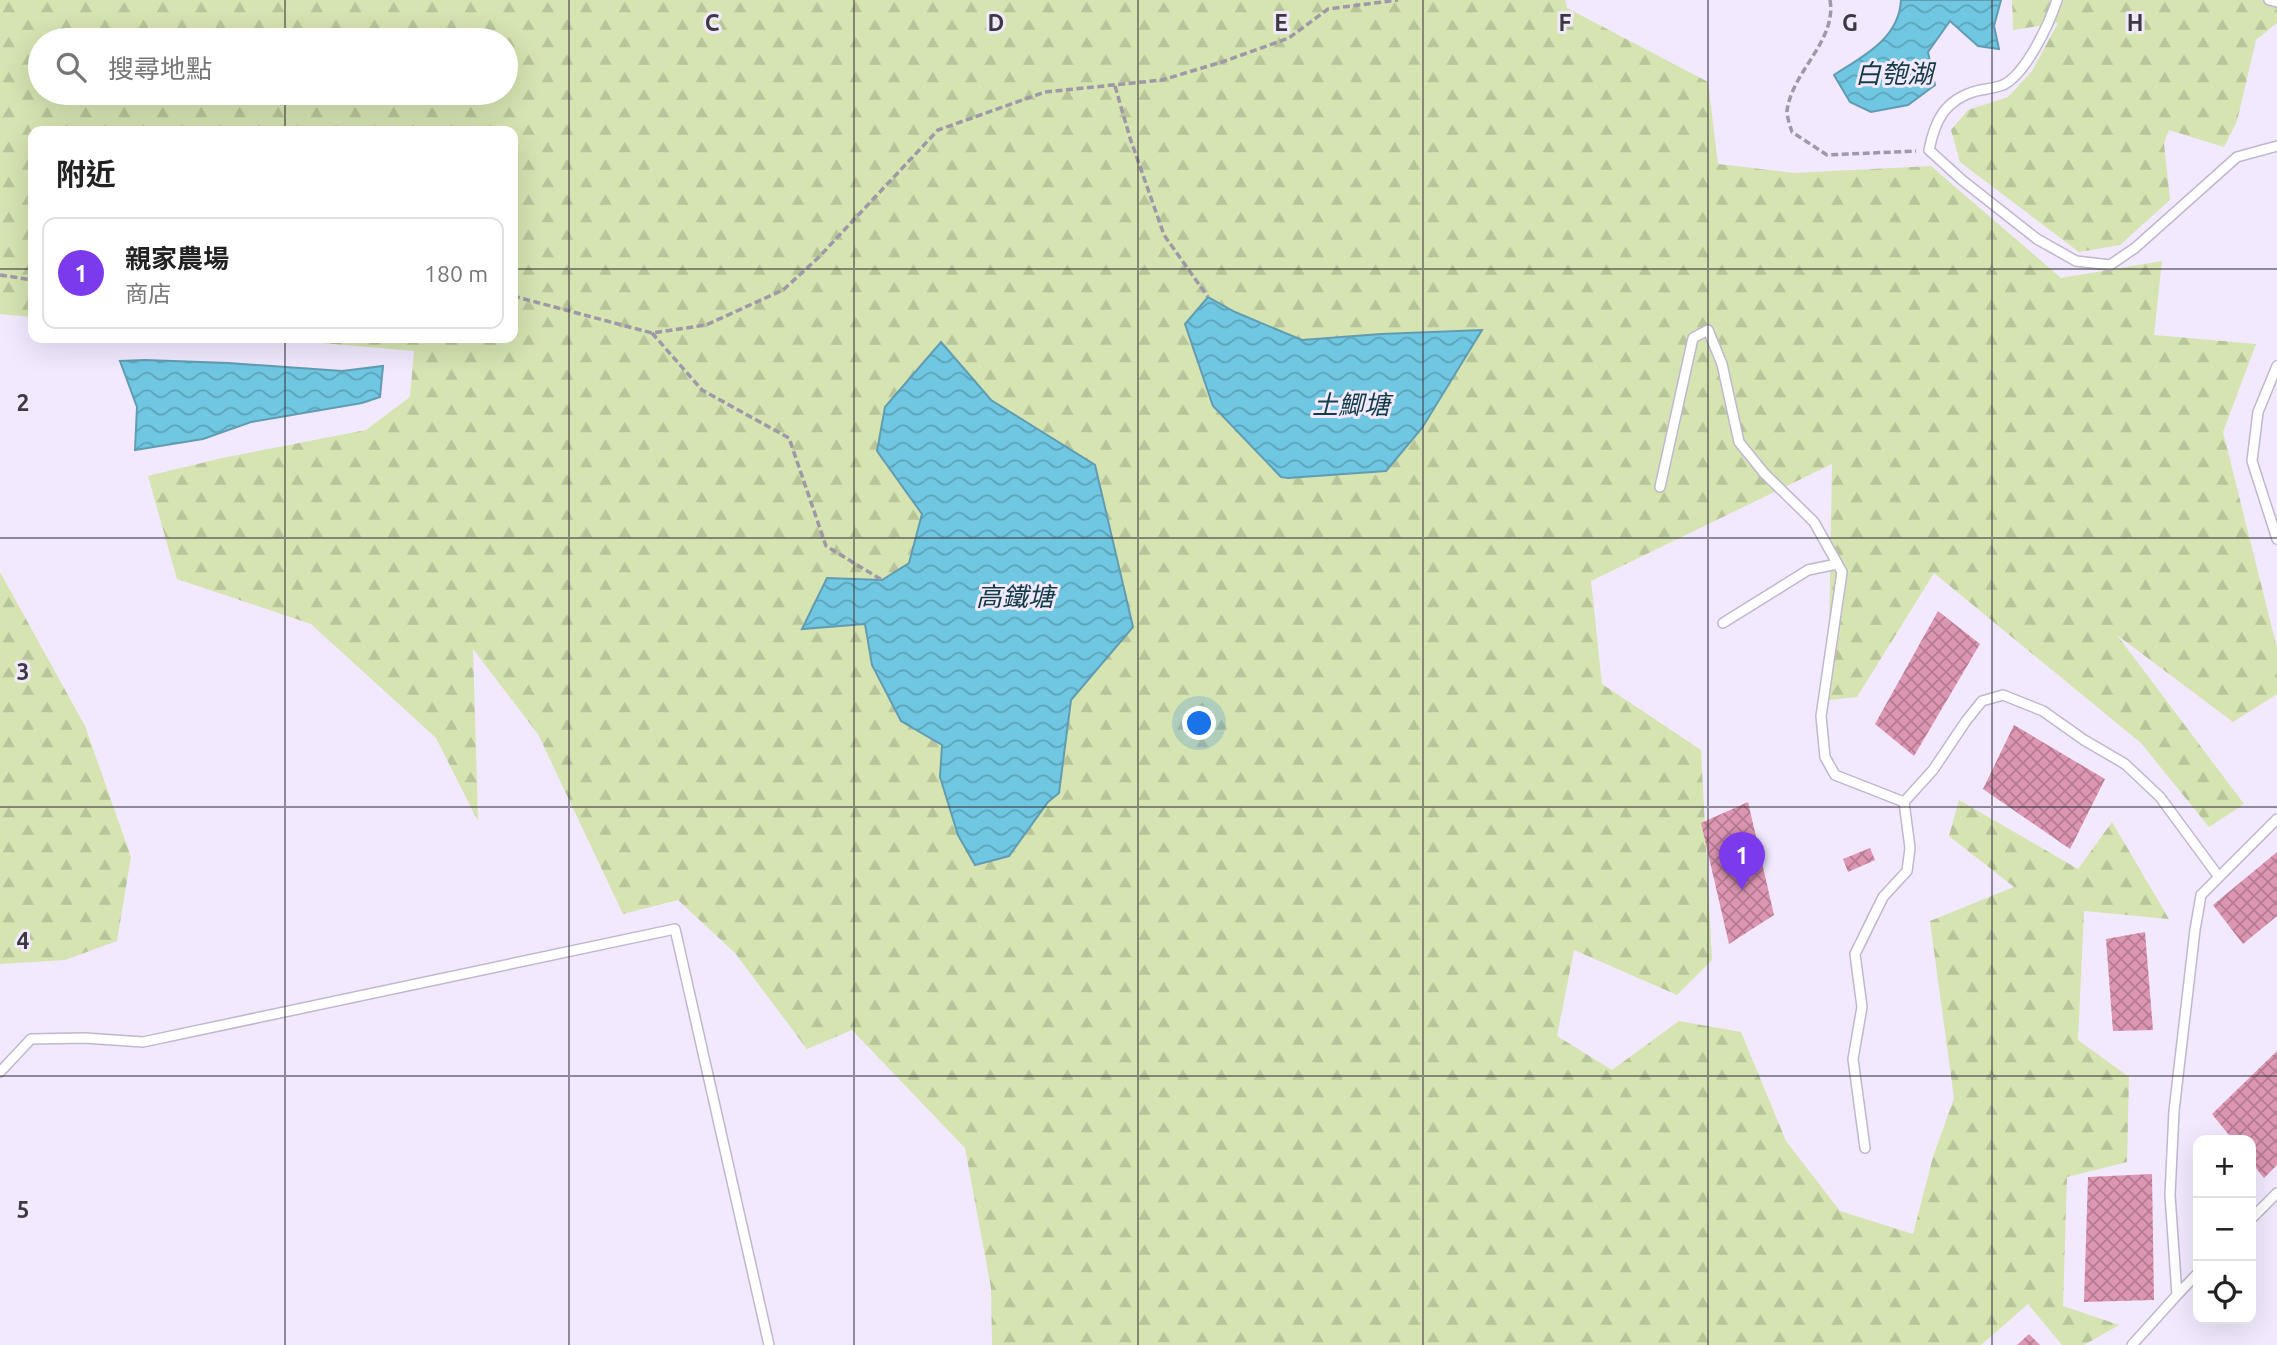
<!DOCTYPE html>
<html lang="zh-TW">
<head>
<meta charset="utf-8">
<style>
	:root { --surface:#fff; --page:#f2f2f2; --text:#222; --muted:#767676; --line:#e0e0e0; --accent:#7c3aed }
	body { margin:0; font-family:Ubuntu,"Noto Sans TC",sans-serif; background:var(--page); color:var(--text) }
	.controls { position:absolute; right:21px; bottom:21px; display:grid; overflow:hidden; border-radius:14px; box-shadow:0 7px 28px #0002 }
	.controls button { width:63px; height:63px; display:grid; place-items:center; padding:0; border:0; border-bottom:2px solid var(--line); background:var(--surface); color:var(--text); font:35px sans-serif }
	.you { position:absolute; left:1200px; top:724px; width:24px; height:24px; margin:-18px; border:5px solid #fff; border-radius:50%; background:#1a73e8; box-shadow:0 0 0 10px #1a73e833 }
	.badge { display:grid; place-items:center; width:46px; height:46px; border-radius:50%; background:var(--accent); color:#fff; font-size:23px; font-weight:700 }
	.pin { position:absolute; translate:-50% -58px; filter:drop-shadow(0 2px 4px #0008) }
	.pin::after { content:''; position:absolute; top:37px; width:24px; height:21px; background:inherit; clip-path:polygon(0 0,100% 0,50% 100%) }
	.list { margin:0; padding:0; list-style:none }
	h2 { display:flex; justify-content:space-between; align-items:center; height:91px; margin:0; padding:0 28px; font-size:30px }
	h2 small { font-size:23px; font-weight:400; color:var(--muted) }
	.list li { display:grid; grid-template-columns:46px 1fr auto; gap:21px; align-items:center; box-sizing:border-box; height:112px; margin:0 14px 14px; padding:0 14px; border:2px solid var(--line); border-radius:14px }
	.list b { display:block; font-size:26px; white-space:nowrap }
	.list p { margin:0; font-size:23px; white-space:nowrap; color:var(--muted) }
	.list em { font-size:23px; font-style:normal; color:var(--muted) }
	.icon { flex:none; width:38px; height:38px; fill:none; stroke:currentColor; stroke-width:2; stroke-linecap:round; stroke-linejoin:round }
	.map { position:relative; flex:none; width:2277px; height:1345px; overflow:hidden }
	.search { position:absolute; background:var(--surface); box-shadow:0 7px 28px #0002; left:28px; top:28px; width:490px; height:77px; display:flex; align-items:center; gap:18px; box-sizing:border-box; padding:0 24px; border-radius:38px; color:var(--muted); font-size:26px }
	.panel { position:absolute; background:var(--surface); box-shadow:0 7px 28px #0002; left:28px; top:126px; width:490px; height:217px; border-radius:14px }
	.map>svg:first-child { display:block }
	.forest { fill:url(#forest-firs); fill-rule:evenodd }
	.water { fill:url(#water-waves); stroke:#619cb2; stroke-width:2 }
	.building { fill:url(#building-cross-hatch) }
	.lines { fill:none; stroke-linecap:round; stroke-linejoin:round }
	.service-casing { stroke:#c1b6cf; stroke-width:12 }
	.path { stroke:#9f98a8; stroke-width:3.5; stroke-dasharray:7 3.5; stroke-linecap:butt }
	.service { stroke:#fff; stroke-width:9 }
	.grid { fill:none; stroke:#3d3943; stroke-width:2; stroke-opacity:0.55 }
	.labels { text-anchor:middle; stroke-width:6; stroke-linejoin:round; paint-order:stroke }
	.water-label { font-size:26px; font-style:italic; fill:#123b46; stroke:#f2e9fe }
	.grid-label { font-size:23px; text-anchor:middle; font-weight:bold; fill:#3d3943; stroke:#f2e9fe; stroke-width:6; stroke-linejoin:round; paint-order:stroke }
</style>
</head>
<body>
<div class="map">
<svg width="2277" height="1345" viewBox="0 0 2277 1345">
	<defs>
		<pattern id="forest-firs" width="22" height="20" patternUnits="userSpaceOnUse" patternTransform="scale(1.75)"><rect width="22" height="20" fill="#d5e4b1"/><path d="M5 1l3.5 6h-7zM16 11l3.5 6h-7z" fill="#b8c499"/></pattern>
		<pattern id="water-waves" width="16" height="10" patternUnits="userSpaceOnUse" patternTransform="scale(1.75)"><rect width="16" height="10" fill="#70c7e2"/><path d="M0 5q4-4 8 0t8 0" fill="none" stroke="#5da3b9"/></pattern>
		<pattern id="building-cross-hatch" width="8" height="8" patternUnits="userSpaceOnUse" patternTransform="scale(1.75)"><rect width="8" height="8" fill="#dd96b2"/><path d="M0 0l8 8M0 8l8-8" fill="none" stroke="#b47b92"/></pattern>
	</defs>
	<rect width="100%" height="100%" fill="#f2e9fe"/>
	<path class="forest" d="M0,0h1565l2,8 141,74 10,82 76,9 137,-7 130,112 101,-17 -8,74 102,9 -33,88 54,216v46l-44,28 -116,-87 127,169 -35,23 -68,-84 -207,-170 -77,124 -29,3 4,-236 -241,117 11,103 99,66 11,210 -35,35 -103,-45 -17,86 55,34 67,-49 62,11 45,109 54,70 73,23 20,-77 21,-59 -24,-177 84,-34 -65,-51 10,-36 119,69 34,-47 57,97 -85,-8 -6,129 51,37 -2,85 -60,15 -4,129 56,19 -35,20h-22l-34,-41 -47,41h-989l-1,-57 -26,-140 -113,-118 -45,19 -72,-96 -57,-53 -55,14 -85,-180 -65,-85 5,172 -42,-83 -125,-114 -134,-45 -29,-103 74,-18 144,-28 44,-33 4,-46 -150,-13h249v-207h-480v186l-33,-3zM40,40h466v53h-466z
		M2012,0h265v23l-21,17 -19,81 -13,26 -55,-17 -5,13 6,57 -50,45 -41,7 -119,-90 -9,-32 17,-20 40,-13 24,-26 26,-48 -45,7z
		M0,572l85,154 46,131 -14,84 -52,19 -65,4z"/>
	<path class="water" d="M1901,0h100l-7,26 5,23 -21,-3 -28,-25 -22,31 7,33 -27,20 -37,7 -21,-10 -16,-27c29,-19 65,-36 67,-75z
		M1208,297l27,15 67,28 79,-6 101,-4 -60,98 -36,43 -98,7 -7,-1 -68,-71 -28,-82z
		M941,342l50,58 104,65 38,162 -62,73 -12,93 -11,9 -39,54 -34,9 -17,-30 -18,-58 2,-32 -41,-24 -29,-56 -7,-41 -63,5 25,-51 55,2 27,-17 13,-49 -45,-63 8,-44z
		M145,360l83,3 114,8 41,-5 -3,31 -18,6 -111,19 -48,17 -68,11 2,-43 -17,-46z"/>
	<path class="building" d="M1938,611l42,33 -66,112 -39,-32z
		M2014,725l91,54 -35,70 -87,-60z
		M1748,802l26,113 -45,29 -28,-121z
		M1870,848l5,12 -27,12 -5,-13z
		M2277,852v64l-34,28 -30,-39z
		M2145,932l8,98 -40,1 -7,-92z
		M2277,1051v114l-13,13 -13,-16v-22h-18l-21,-26z
		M2152,1174l2,126 -70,2 4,-125z
		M2029,1334l11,11h-23z"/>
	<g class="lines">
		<defs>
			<path id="service" d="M2057,0c-8,24 -31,74 -54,85 -8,3 -18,4 -27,6 -31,9 -41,29 -47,59l33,30 75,59 39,22 34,4 25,-17 102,-91 40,-11
				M2269,0l8,2
				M2277,366l-19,46 -6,49 25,78
				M1660,487l33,-149 15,-8 14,34 17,78 25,31 50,49 28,50 -21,144 4,41 10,18 69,27 6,46 -3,23 -24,26 -28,57 7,53 -9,52 12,89
				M1723,623l85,-53 29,-6
				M1904,802l29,-32 33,-49 16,-20 21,-6 40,16 41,29 41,24 35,33 59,80
				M0,1072l31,-33 53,-1 59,4 532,-113 94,416
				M2251,1219l26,-26
				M2177,1295l21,-22
				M2132,1345l45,-50 -7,-100 4,-84 21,-181 6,-35 76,-76"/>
		</defs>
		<use href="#service" class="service-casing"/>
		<path class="path" d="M1830,0c7,41 -38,71 -43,111 0,6 3,15 5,21l35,23 89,-4
			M1115,86l15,52 34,97 44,62
			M0,275l33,5
			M513,296l139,37 54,-8 77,-35 35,-32 120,-128 107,-38 117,-12 60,-18 67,-24 39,-29 70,-9
			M652,333l50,57 87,48 37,108 56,34"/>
		<use href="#service" class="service"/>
	</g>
	<path class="grid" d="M285,0v40M569,0v1345M854,0v1345M1138,0v1345M1423,0v1345M1708,0v1345M1992,0v1345M285,93v38M0,269h33M513,269h1764M285,338v1007M0,538h2277M0,807h2277M0,1076h2277"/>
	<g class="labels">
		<g class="water-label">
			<text x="1894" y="83">白匏湖</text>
			<text x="1351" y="414">土鯽塘</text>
			<text x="1015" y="606">高鐵塘</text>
		</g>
	</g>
	<g class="grid-label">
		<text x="712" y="31">C</text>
		<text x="996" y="31">D</text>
		<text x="1281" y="31">E</text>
		<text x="1565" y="31">F</text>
		<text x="1850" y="31">G</text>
		<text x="2135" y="31">H</text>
		<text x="23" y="411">2</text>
		<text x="23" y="680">3</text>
		<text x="23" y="949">4</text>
		<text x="23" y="1218">5</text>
	</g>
</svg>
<div class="controls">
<button>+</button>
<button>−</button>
<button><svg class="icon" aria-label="locate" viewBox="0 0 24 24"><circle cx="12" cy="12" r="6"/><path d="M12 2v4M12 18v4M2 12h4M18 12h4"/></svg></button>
</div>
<div class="you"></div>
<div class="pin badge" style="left:1742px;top:890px">1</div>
<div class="search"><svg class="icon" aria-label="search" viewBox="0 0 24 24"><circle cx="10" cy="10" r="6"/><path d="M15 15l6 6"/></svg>搜尋地點</div>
<section class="panel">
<h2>附近<small></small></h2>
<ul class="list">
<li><span class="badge">1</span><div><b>親家農場</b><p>商店</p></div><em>180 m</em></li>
</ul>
</section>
</div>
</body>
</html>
